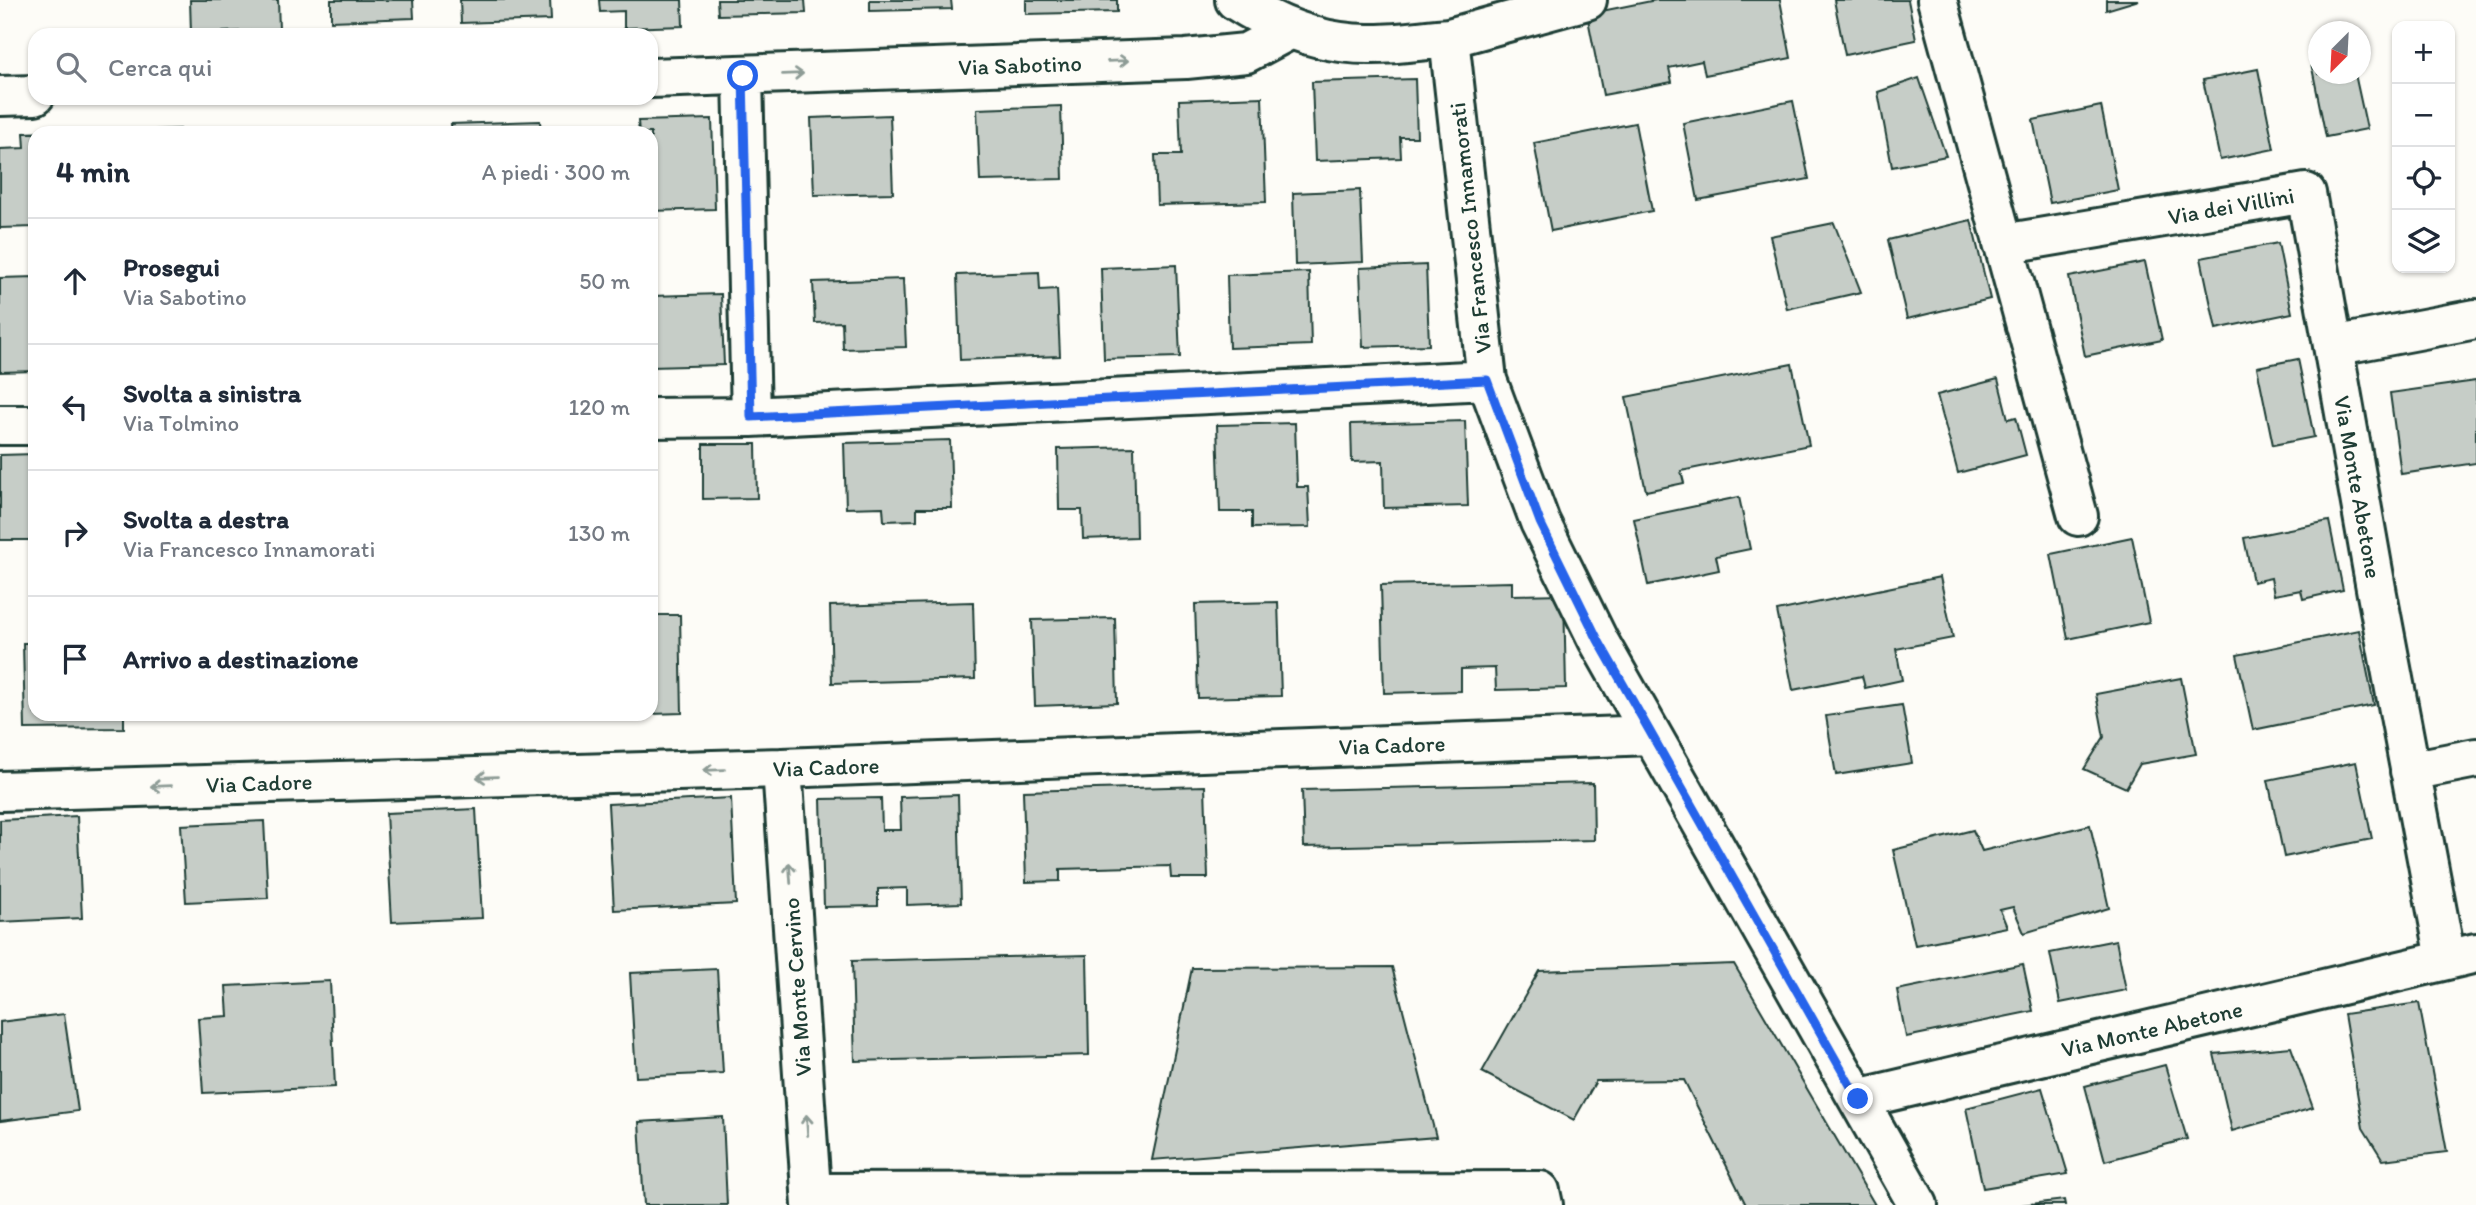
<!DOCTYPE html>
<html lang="it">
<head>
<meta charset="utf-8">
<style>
	:root { --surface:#fff; --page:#f2f2f3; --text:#1f2937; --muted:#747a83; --line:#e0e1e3 }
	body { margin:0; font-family:Itim,sans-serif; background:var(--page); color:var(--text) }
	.controls { position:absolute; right:21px; top:21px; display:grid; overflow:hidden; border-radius:14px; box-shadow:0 2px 5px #0004 }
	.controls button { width:63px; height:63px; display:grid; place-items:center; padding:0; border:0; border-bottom:2px solid var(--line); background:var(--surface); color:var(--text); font:35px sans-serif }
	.compass { position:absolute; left:2308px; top:21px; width:63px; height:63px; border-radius:50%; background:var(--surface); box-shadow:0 2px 5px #0004; rotate:204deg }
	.stop { position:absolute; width:21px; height:21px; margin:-16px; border:5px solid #2563eb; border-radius:50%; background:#fff }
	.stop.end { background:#2563eb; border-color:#fff; box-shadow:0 2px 7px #0008 }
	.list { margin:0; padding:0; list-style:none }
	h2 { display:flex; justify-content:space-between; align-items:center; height:91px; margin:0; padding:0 28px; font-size:30px }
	h2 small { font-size:23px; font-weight:400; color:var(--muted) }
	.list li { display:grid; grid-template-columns:46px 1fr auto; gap:21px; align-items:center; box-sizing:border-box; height:126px; padding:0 28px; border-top:2px solid var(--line) }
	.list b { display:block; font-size:26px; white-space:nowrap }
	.list p { margin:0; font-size:23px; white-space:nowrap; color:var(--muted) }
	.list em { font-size:23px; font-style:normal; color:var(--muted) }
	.icon { flex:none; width:38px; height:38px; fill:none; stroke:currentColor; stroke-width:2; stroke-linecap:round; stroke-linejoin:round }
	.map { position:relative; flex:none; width:2476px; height:1205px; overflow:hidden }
	.search { position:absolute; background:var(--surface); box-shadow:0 2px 5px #0004; left:28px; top:28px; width:630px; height:77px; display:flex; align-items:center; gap:18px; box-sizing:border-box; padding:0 24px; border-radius:21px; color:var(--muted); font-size:26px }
	.panel { position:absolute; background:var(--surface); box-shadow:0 2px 5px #0004; left:28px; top:126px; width:630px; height:595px; border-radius:21px }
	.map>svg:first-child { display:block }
	.building { fill:#c6cdc7; stroke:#1f3d34; stroke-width:2 }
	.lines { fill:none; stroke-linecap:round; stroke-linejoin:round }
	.street-casing { stroke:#1f3d34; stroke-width:44 }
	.street { stroke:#fdfcf7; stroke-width:38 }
	.oneway { stroke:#8e9c96 }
	.route { stroke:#2563eb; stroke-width:9 }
	.labels { text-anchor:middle; stroke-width:5; stroke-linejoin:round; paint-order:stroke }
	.street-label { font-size:23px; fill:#1f3d34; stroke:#fdfcf7 }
</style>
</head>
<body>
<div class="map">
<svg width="2476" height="1205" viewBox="0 0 2476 1205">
	<rect width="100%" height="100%" fill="#fdfcf7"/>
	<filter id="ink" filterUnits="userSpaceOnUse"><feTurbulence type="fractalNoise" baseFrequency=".0143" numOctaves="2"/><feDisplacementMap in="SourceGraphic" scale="14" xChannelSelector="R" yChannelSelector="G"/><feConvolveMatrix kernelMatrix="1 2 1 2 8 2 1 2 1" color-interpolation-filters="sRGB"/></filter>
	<g filter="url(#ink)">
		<path class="building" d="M190,0h88l1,30 -88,3z
			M331,0h82l1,18 -83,3z
			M460,0h90l1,20 -90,3z
			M599,0h83l1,26 -59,2v-17l-24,1z
			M717,0h88l1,13 -88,2z
			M870,0h81l1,9 -82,2z
			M1026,0h91v12l-91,2z
			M1656,0h124l11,58 -86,17 -3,-14 -33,7 3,14 -69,13 -16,-81z
			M1834,0h74l8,40 -71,15z
			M2106,0h33l-33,10z
			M2318,51v23h37l12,55 -41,8 -17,-84z
			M2258,69l16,80 -54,11 -17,-80z
			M1919,78l27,78 -54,11 -14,-75z
			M1415,79l2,58h-17l1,21 -86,3 -3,-79z
			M1262,97l4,105 -109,3 -2,-50h26l-2,-55z
			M1793,101l16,78 -111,21 -15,-77z
			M1061,106l2,73 -83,2 -3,-72z
			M2101,106l17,84 -68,13 -17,-83z
			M890,115l3,78 -79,2 -3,-77z
			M712,119l3,90 -64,2v-78h-12l-1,-12z
			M540,121l1,12h-89l-1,-9z
			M1635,123l17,88 -101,20 -17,-88z
			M180,129v4h-52v-2z
			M72,131v2h-37v94l-35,1v-79l25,-1 -1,-15z
			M361,131v2h-70z
			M1360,190l3,72 -68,3 -2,-72z
			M1971,220l19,79 -83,20 -19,-79z
			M1834,223l27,69 -74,17 -17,-73z
			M2278,243l14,70 -76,16 -15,-71z
			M2145,262l17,78 -77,16 -16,-79z
			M1176,265l4,92 -76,2 -3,-91z
			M1426,265l3,80 -66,2 -3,-79z
			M1039,272l1,18 17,-1 3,67 -100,4 -3,-85z
			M1309,272l2,73 -82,3 -2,-73z
			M35,277v94l-35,1v-94z
			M903,279l3,68 -63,2 -1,-27 -27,1 -2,-41z
			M721,294l3,71 -73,2v-71z
			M2298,359l16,78 -41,8 -16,-78z
			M1792,364l17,81 -128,26 3,12 -38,8 -20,-94z
			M1998,379l10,40 8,-2 10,38 -68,18 -21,-78z
			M2476,381v82l-75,11 -11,-81z
			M1465,421l3,85 -84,2 -1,-47 -31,1 -1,-38z
			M1295,423l2,64h11l2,40 -58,1v-16h-32l-3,-87z
			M950,440l2,68h-35v12l-33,1 -1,-14 -37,1 -2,-65z
			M703,444h53l1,54 -54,1z
			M1134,447l2,90 -53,2 -1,-29h-23l-1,-61z
			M35,454v86h-35v-85z
			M1739,497l11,52 -34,7 3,14 -71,15 -14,-66z
			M2329,521l14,69 -40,9 -2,-9 -27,5 -3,-17 -18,4 -9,-44z
			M2132,537l17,85 -81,17 -17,-85z
			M1940,577l13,61 -57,11 6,31 -37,8 -3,-12 -69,14 -16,-79z
			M1512,582v13l52,-1 2,94 -70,2 -1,-22 -34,1v22l-77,2 -3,-108z
			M973,602l2,77 -143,4 -2,-77z
			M1278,602l3,94 -83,2 -3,-94z
			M651,615h29l2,98 -31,1z
			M1115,618l2,85 -82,3 -3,-86z
			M2359,630l15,75 -121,25 -16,-75z
			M23,643h12v71h89v14l-99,1z
			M2181,678l15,76 -56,10 -14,24 -42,-19 20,-32 -8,-43z
			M1902,705l10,58 -76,12 -10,-59z
			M210,714h108v3l-108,1z
			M423,714h115v1l-115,1z
			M2356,762l16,77 -88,18 -16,-77z
			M1593,783l1,57 -290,7 -2,-57z
			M1205,786l3,92h-37l-1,-12 -110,3v12l-34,1 -3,-91z
			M958,795l3,108 -54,2v-17l-29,1v17l-54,1 -3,-108 60,-1 1,32h19l-1,-33z
			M731,798l5,106 -122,6 -6,-106z
			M476,809l6,109 -90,4 -6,-109z
			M77,816l5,102 -82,4v-102z
			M264,821l4,77 -82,4 -5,-77z
			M2090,825l19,83 -85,25 -11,-26 -13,3 7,17 -92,18 -22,-95 80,-20 9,21z
			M2116,940l10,50 -66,13 -10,-50z
			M1087,955l2,100 -234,6 -3,-100z
			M1734,964l141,241h-129l-62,-125 -88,1 -22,39 -92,-48 57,-101z
			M2023,964l10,47 -127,26 -9,-47z
			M1392,967l44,170 -284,23 40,-192z
			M717,969l6,104 -87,4 -6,-104z
			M330,981l5,106 -132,6 -5,-75 30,-2 -2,-30z
			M2419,1003l28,149 -64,8 -20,-32 -19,-114z
			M64,1014l14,97 -78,10v-99z
			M2291,1047l22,61 -81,23 -18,-77z
			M2165,1065l22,74 -82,22 -20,-75z
			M2042,1088l26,86 -85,14 -17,-80z
			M723,1117l4,88h-83l-5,-83z
			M2064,1200l1,5h-44z"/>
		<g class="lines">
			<defs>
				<path id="street" d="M1235,0c39,25 86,44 133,44 26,1 54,-4 81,-6l38,342 53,142 58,118 320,565
					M1937,0l141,516
					M1449,38l138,-38
					M743,76l8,341
					M651,78l535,-19 60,-6 45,-24
					M0,96l35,-1
					M2003,244l303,-51 71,401 69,365
					M2333,346l143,-27
					M651,418l100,-1 736,-37
					M0,425h35
					M782,768l30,437
					M2410,771l66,-13
					M0,791l782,-23 869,-33
					M1858,1099l618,-146
					M811,1193l729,-2 3,14"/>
			</defs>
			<use href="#street" class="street-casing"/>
			<use href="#street" class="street"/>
		</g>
		<defs><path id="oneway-shaft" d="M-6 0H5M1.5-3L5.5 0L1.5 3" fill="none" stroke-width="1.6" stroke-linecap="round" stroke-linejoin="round" transform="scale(1.75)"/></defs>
		<g class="oneway">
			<use href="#oneway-shaft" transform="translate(1118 61) rotate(-2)"/>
			<use href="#oneway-shaft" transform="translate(793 74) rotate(-2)"/>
			<use href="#oneway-shaft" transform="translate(714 770) rotate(178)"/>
			<use href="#oneway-shaft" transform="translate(487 777) rotate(178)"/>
			<use href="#oneway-shaft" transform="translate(161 786) rotate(178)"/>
			<use href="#oneway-shaft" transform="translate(790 873) rotate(-94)"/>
			<use href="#oneway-shaft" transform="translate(807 1125) rotate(-94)"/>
		</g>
	</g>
	<g class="lines" filter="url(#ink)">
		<path class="route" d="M743,76l8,341 736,-37 53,142 58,118 260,459"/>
	</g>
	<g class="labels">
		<g class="street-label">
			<text transform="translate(1020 65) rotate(-2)" y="8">Via Sabotino</text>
			<text transform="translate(2231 206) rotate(-10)" y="8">Via dei Villini</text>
			<text transform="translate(1470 228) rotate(-96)" y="8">Via Francesco Innamorati</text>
			<text transform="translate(2358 487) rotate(80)" y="8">Via Monte Abetone</text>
			<text transform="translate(1392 745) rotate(-2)" y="8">Via Cadore</text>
			<text transform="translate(826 767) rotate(-2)" y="8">Via Cadore</text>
			<text transform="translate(259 783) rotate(-2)" y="8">Via Cadore</text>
			<text transform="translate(797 987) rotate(-94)" y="8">Via Monte Cervino</text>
			<text transform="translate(2152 1029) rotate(-13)" y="8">Via Monte Abetone</text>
		</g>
	</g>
</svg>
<div class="controls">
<button>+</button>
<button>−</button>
<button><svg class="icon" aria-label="locate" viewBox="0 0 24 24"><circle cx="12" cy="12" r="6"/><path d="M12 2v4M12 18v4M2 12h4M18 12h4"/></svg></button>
<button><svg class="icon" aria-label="layers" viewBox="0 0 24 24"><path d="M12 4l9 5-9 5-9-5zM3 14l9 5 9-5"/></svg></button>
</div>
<svg class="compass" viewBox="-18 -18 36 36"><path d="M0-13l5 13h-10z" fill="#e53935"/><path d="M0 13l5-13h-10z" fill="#747a83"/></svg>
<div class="stop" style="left:743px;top:76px"></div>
<div class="stop end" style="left:1858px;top:1099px"></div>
<div class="search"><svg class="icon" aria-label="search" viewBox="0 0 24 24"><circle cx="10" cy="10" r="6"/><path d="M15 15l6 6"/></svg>Cerca qui</div>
<section class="panel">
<h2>4 min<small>A piedi · 300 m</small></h2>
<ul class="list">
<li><svg class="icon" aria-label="ahead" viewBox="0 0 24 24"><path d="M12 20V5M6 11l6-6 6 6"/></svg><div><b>Prosegui</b><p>Via Sabotino</p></div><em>50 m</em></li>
<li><svg class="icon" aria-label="left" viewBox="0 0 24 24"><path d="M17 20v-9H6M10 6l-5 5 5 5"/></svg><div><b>Svolta a sinistra</b><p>Via Tolmino</p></div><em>120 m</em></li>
<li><svg class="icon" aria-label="right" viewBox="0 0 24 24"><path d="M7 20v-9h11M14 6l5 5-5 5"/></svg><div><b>Svolta a destra</b><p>Via Francesco Innamorati</p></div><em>130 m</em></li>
<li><svg class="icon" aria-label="arrive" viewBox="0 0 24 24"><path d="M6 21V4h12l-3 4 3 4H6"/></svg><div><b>Arrivo a destinazione</b></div></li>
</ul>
</section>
</div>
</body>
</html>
